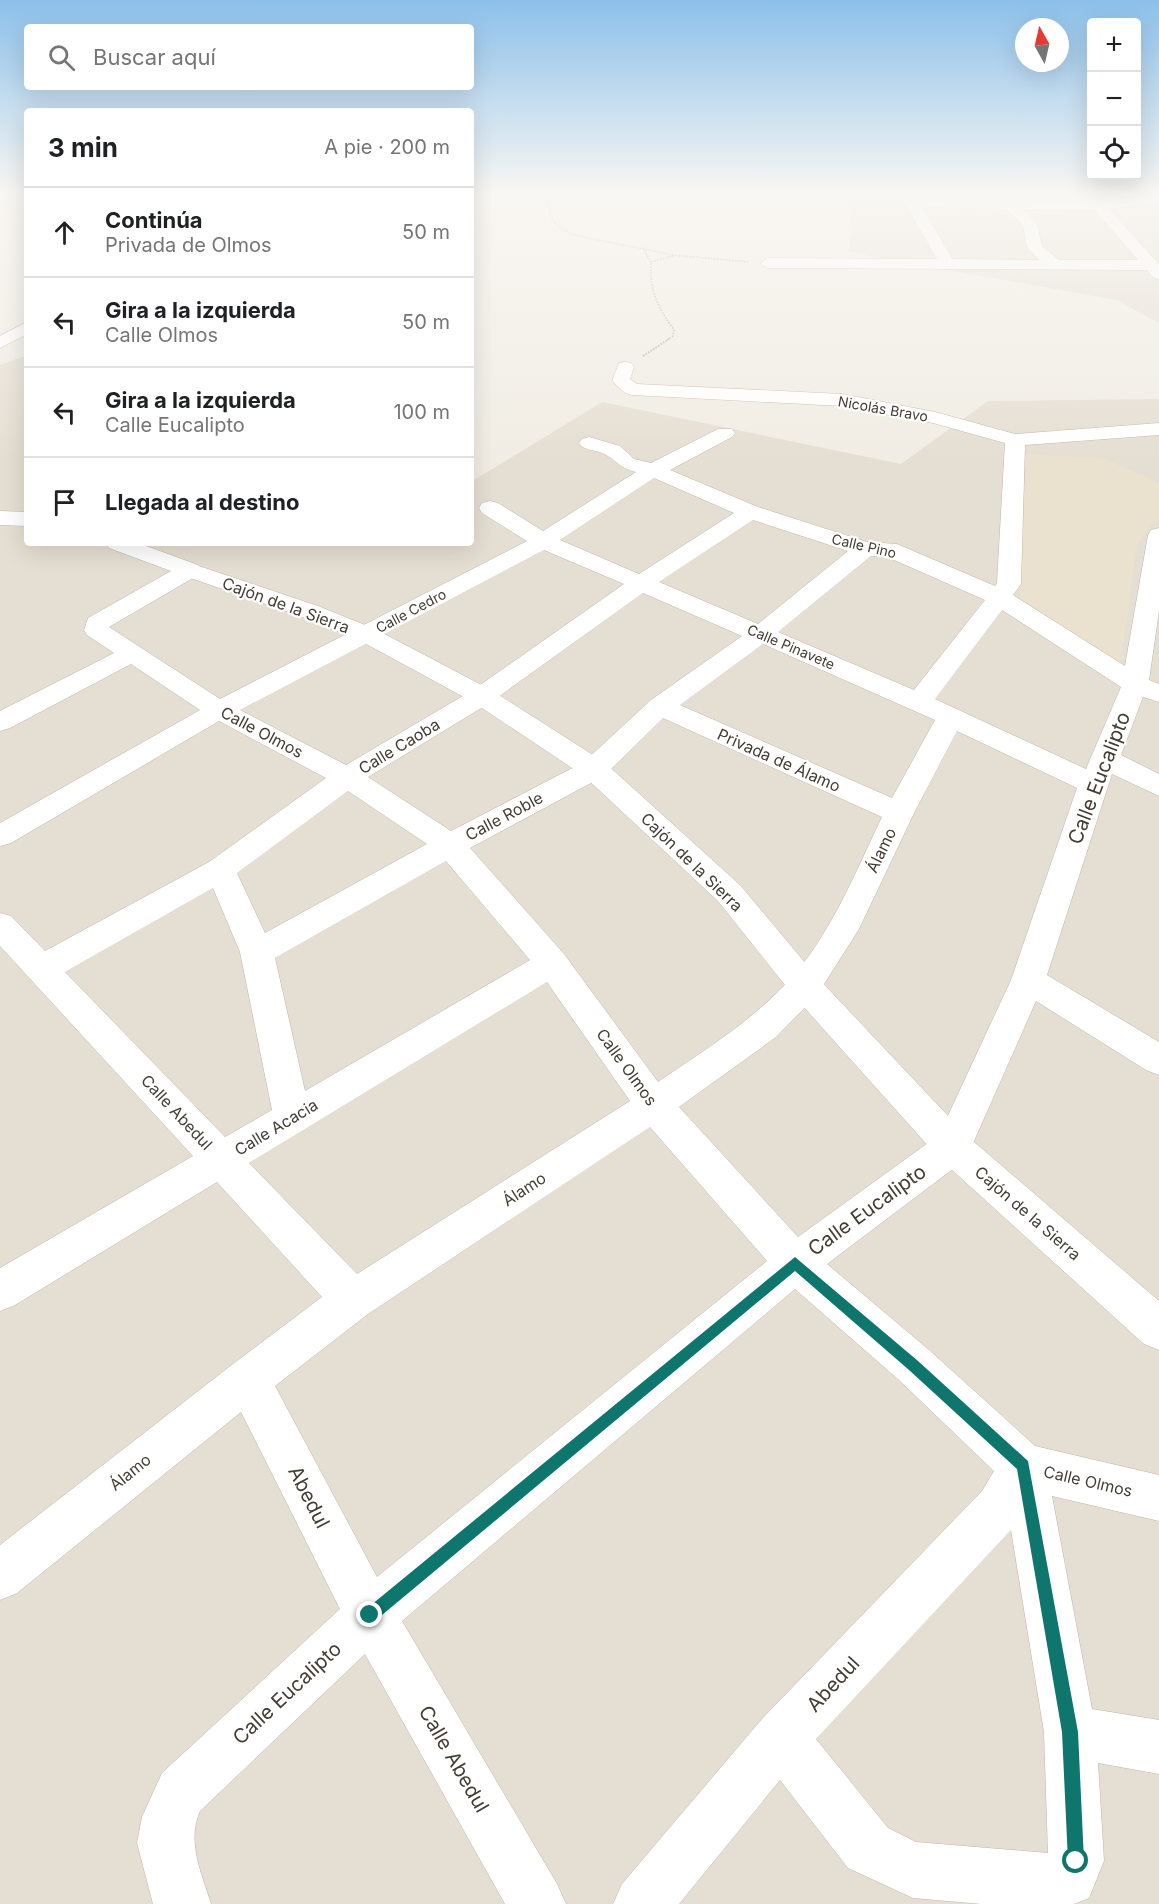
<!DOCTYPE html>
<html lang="es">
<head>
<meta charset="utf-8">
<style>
	:root { --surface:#fff; --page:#f6f6f6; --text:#202124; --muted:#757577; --line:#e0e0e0 }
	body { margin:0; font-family:Inter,sans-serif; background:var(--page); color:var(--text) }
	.controls { position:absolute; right:18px; top:18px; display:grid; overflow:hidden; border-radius:6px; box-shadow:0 6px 24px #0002 }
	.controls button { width:54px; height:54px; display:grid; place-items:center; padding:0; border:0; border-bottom:2px solid var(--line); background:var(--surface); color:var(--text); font:30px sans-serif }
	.compass { position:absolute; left:1015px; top:18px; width:54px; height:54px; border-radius:50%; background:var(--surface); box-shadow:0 6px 24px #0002; rotate:352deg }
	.stop { position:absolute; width:18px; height:18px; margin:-14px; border:4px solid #0f766e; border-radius:50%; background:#fff }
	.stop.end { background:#0f766e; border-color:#fff; box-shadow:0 2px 6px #0008 }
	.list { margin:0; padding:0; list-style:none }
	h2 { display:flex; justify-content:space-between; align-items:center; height:78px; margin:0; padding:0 24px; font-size:26px }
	h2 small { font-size:20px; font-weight:400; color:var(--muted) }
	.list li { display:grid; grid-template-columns:39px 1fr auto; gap:18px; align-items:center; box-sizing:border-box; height:90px; padding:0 24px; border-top:2px solid var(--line) }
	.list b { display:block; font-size:22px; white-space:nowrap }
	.list p { margin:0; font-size:20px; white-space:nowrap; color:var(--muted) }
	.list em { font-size:20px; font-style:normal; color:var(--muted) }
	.icon { flex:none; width:33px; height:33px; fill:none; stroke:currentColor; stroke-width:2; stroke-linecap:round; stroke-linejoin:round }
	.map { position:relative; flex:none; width:1159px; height:1904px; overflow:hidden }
	.search { position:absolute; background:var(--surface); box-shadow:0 6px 24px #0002; left:24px; top:24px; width:450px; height:66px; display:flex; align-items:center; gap:15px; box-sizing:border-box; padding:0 21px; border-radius:6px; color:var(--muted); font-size:22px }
	.panel { position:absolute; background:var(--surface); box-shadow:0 6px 24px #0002; left:24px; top:108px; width:450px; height:438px; border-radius:6px }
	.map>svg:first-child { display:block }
	.residential { fill:#e5ded2 }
	.education { fill:#eae1ce }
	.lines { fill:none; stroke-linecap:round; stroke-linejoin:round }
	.minor-casing { stroke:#bfb7aa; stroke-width:1 }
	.tertiary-casing { stroke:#bfb7aa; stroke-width:1 }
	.path-far1 { stroke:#bdaf99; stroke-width:1.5; stroke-dasharray:1.5 1.5; stroke-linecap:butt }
	.path { stroke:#bdaf99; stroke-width:2; stroke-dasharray:1.5 1.5; stroke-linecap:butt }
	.minor { fill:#fff; fill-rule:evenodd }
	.tertiary { fill:#fff; fill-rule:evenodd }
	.route { fill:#0f766e }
	.labels { text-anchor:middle; stroke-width:4.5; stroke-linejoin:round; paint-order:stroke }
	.far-street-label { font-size:14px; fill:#433d34; stroke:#fff }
	.street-label { font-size:16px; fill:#433d34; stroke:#fff }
	.near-street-label { font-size:20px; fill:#433d34; stroke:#fff }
</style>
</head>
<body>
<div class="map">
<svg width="1159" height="1904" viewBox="0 0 1159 1904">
	<rect width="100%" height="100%" fill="#f1ede4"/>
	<path class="residential" d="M853,194h306v129l-43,-23 -267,-48z
		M27,355v188h324l14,3 5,-3h101v-61l131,-80 299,62 87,-63 171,-2v1505h-1159v-1539z"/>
	<path class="education" d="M1023,454l80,4 56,25v38l-8,4 -14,21 -16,118 -101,-64z"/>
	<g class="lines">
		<defs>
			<path id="minor" d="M900,194h14l3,5 84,1 -3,-6h14l3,6 72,2 -6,-8h15l6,7 57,-6v8l-50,6 50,55v15l-6,-2 -6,-7 -379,-2 -8,-5 8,-5 169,1zM922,207l85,2 16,16 4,22 12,13 -87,-1zM1023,209l72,1 43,50h-79l-17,-14 -5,-22z
				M27,322v12l-27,14v-12z
				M625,362l6,1 3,4 -4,12 7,5 205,10 93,18 80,22 144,-11v12l-134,10 -4,139 -8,11 112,71 23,-131 3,-5 8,-2v83l-10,69 10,4v18l-16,-5 -22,58 38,19v22l-47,-22 -65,201 112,67v33l-13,-5 -110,-69 -70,158 -139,105 102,86 106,96 124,29v46l-107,-25 40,213 67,11v54l-61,-11 6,98 -15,37 -15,6h-92l-69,-6 -65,-30 -68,-88 -101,124h-66l9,-20 140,-165 220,-228 12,-20 -95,-91 -104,-91 -393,332 155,263 9,20h-61l-140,-250 -165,157c-14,31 2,63 11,93h-58l-16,-61 5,-26 20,-44 178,-164 -99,-197 -224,181 -17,7v-55l233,-181 89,-67 -105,-115 -202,123 -15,6v-43l193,-112 -193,-210v-33l11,3 34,35 164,-89 117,-84 -107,-57 -208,122 -11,3v-23l200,-113 -69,-46 -121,64 -10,3v-20l114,-58 -27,-18 -3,-5 4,-12 83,-47 -62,-23 -3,-5h32l60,22 4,5 -4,5 -89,52 111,72 307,-158 -45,-28 -3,-5 3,-5 8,-2 8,2 45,28 93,-59c-20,-6 -16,-9 -30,-17 -9,-6 -21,-3 -27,-12l3,-4 7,-2 31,9 14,13 17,4 67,-34h14l3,4 -3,4 -62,33 88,37 109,35 30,2 98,42 2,-3 8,-140 -72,-20 -91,-17 -210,-11 -7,-2 -13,-12 7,-18zM654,478l80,35 -95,61 -79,-34zM753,520l95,31 -90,73 -99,-42zM544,550l80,34 -151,106 -127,75 -106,-55zM871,556h14l100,44 -71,90 -136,-58zM643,593l99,43 -91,64 -67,62 -133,69 -83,-54 123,-75zM1002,610l119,77 -35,82 -151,-70zM763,644l172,76 -43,78 -212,-93zM663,718l219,99c-26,54 -50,115 -90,160 -38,43 -87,73 -134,105l-94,-128 -94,-106 134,-72zM957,731l120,57 -66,192 -72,155 -141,102 -119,-130 97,-70 41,-42 42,-66 55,-116zM348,791l79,53 -162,89 -28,-60zM446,861l84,99 -225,131 -30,-133zM213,888l27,64 32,158 -47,27 -160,-165zM547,982l83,119 -273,173 -108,-111zM650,1127l117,134 -390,316 -102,-191 93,-72zM1011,1530l33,202 4,121 -132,-11 -28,-14 -72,-89z
				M0,511l27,1v14l-27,-1z"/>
			<path id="tertiary" d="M190,563l128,43 57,23 116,61 113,72 136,123 77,92 149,158 193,166v49l-15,-6 -204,-185 -147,-164 -75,-94 -134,-125 -111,-74 -116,-63 -57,-23 -118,-41 -4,-5 4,-5z"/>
		</defs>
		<use href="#minor" class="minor-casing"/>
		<use href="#tertiary" class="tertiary-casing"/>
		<path class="path-far1" d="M550,194c-3,24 2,31 24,41l99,20 76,7
			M643,248l8,14
			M667,340l6,-4 1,-6c-16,-22 -25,-40 -23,-68l22,-6"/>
		<path class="path" d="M643,356l26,-17"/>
		<use href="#minor" class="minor"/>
		<use href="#tertiary" class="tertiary"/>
	</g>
	<linearGradient id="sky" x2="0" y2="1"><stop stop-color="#8cc0ea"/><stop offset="0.42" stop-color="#f9f7f3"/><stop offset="1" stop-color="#f9f7f3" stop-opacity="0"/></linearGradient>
	<rect width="1159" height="461" fill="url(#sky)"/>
	<path class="route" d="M795,1257l123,104 110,100 50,271 6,129 -2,6 -6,3 -6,-3 -2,-6 -6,-129 -45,-263 -108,-99 -114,-99 -419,349 -6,2 -5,-2 -2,-5 2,-5z"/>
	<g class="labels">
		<g class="far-street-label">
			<text transform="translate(883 409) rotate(10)" y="5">Nicolás Bravo</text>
			<text transform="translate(864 546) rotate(13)" y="5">Calle Pino</text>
			<text transform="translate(411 611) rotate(-28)" y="5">Calle Cedro</text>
			<text transform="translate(791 647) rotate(23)" y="5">Calle Pinavete</text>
		</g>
		<g class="street-label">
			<text transform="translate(286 605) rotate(20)" y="6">Cajón de la Sierra</text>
			<text transform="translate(262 732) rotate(28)" y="6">Calle Olmos</text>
			<text transform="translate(399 746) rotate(-31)" y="6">Calle Caoba</text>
			<text transform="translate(779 760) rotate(24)" y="6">Privada de Álamo</text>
			<text transform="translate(504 816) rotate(-28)" y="6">Calle Roble</text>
			<text transform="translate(881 850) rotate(-64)" y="6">Álamo</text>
			<text transform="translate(692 862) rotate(44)" y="6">Cajón de la Sierra</text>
			<text transform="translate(627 1067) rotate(54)" y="6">Calle Olmos</text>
			<text transform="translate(177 1112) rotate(47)" y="6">Calle Abedul</text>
			<text transform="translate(276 1127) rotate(-31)" y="6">Calle Acacia</text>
			<text transform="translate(524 1189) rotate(-33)" y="6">Álamo</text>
			<text transform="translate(1028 1213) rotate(41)" y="6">Cajón de la Sierra</text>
			<text transform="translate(130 1472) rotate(-39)" y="6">Álamo</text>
			<text transform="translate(1088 1481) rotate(13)" y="6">Calle Olmos</text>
		</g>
		<g class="near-street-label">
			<text transform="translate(1099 778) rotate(-69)" y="7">Calle Eucalipto</text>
			<text transform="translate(867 1210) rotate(-36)" y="7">Calle Eucalipto</text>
			<text transform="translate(309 1497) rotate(63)" y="7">Abedul</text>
			<text transform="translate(833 1684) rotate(-47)" y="7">Abedul</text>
			<text transform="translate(287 1693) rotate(-43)" y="7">Calle Eucalipto</text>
			<text transform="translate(454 1759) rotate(60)" y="7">Calle Abedul</text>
		</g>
	</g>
</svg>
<div class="controls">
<button>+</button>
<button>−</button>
<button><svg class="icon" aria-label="locate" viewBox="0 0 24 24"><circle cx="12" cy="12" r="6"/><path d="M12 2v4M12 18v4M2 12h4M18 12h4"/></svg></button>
</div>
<svg class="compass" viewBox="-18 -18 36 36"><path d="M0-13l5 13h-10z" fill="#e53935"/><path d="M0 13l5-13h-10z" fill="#757577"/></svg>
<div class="stop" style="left:1076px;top:1861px"></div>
<div class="stop end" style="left:370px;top:1615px"></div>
<div class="search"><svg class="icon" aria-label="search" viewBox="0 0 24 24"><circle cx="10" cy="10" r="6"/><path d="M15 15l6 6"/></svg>Buscar aquí</div>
<section class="panel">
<h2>3 min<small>A pie · 200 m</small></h2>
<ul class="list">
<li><svg class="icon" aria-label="ahead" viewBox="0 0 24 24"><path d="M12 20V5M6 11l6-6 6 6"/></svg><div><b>Continúa</b><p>Privada de Olmos</p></div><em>50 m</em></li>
<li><svg class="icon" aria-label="left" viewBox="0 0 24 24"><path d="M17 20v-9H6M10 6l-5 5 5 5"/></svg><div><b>Gira a la izquierda</b><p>Calle Olmos</p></div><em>50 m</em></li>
<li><svg class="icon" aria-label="left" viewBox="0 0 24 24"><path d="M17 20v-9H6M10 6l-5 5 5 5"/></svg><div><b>Gira a la izquierda</b><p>Calle Eucalipto</p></div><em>100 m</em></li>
<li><svg class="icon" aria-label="arrive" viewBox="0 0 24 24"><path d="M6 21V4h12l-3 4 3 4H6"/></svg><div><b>Llegada al destino</b></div></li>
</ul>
</section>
</div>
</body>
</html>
